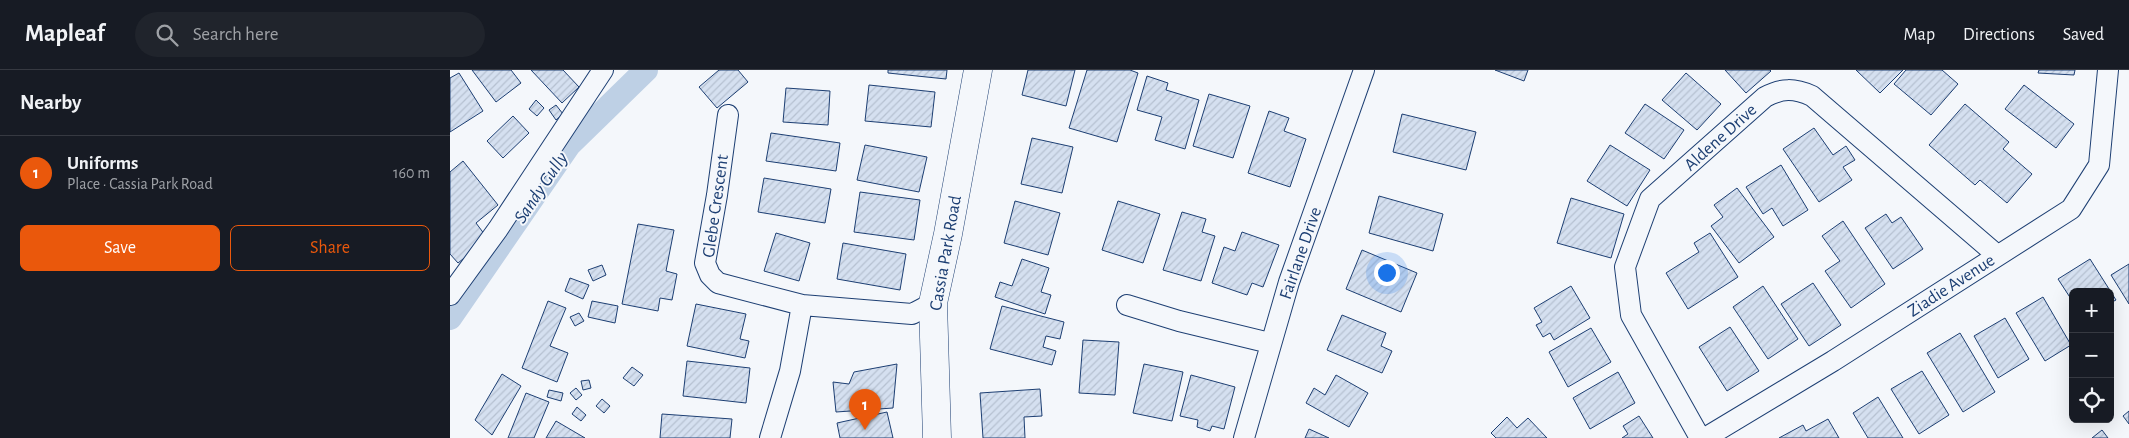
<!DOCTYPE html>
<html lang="en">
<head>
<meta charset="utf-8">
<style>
	:root { --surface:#171b24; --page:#20242c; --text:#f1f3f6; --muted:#9ea1a6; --line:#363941; --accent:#ea580c }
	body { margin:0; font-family:"Alegreya Sans",sans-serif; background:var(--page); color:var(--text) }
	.controls { position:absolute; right:15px; bottom:15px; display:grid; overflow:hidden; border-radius:8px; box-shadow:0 5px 20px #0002 }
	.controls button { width:45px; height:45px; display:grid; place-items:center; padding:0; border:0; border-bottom:1px solid var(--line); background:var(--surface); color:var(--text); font:25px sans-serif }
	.you { position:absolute; left:936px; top:202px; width:18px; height:18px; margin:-12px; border:4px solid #fff; border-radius:50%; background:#1a73e8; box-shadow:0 0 0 8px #1a73e833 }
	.badge { display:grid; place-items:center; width:32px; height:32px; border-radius:50%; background:var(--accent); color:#fff; font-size:16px; font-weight:700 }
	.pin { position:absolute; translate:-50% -41px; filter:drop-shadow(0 1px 2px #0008) }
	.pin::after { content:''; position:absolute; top:26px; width:18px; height:15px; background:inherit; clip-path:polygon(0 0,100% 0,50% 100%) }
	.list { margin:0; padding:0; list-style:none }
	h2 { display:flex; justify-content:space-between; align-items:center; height:65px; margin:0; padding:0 20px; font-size:21px }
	h2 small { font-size:16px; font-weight:400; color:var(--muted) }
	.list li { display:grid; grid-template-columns:32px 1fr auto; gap:15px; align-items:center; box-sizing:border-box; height:75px; padding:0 20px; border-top:1px solid var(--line) }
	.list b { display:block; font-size:19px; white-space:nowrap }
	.list p { margin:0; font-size:16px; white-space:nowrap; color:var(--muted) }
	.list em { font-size:16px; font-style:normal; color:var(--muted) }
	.actions { display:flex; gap:10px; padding:15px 20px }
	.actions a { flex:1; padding:11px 0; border:1px solid var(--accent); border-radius:8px; text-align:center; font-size:18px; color:var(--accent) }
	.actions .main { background:var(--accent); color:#fff }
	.icon { flex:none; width:28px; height:28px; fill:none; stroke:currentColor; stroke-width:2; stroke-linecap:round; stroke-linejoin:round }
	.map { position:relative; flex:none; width:1679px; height:368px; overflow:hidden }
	header { display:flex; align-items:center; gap:30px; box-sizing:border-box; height:70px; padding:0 25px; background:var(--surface); border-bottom:1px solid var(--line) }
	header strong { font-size:24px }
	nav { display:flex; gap:28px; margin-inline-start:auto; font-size:18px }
	.search { width:350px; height:45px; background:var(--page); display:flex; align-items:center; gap:12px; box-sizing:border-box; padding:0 18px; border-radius:28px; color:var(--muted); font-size:19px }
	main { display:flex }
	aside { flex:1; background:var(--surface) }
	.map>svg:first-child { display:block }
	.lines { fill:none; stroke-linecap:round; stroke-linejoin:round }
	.canal { stroke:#bed0e5; stroke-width:24 }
	.building { fill:url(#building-hatch); stroke:#1d3f73 }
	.minor-casing { stroke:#1d3f73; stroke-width:22 }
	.secondary-casing { stroke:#1d3f73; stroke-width:29 }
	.minor { stroke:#f4f7fb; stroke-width:20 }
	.secondary { stroke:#f4f7fb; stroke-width:28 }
	.labels { text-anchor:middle; stroke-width:4; stroke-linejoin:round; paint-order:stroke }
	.street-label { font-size:18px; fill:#1d3f73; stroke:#f4f7fb }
	.water-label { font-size:19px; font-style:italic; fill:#1d3f73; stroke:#f4f7fb }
</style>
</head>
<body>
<header>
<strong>Mapleaf</strong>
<div class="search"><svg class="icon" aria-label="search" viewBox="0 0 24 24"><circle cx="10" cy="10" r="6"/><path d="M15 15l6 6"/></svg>Search here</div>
<nav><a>Map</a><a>Directions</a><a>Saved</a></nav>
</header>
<main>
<aside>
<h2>Nearby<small></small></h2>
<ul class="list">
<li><span class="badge">1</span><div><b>Uniforms</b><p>Place · Cassia Park Road</p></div><em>160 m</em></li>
</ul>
<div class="actions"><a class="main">Save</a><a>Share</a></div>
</aside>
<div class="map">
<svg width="1679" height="368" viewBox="0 0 1679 368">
	<defs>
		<pattern id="building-hatch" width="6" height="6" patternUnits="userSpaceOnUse" patternTransform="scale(1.25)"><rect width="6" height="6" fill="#d5e0f0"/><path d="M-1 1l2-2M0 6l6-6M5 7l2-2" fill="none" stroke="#b6c1d1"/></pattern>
	</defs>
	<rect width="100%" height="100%" fill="#f4f7fb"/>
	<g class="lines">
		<path class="canal" d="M0,248l119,-173 77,-75"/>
	</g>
	<path class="building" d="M22,0h39l10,13 -25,19z
		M81,0h32l16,17 -17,16z
		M269,0h19l10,12 -31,26 -18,-21z
		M438,0h59l-1,9 -58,-6z
		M578,0h47l-9,36 -44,-11z
		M637,0h43l8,3 -21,69 -48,-14z
		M1045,0h33l-4,11z
		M1275,0h45l1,1 -25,22z
		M1406,0h47l-23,23z
		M1456,0h36l16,14 -27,31 -37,-31z
		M1589,0h36l-1,5 -36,-2z
		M9,3l24,38 -33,21v-54z
		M1236,3l35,31 -24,26 -35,-30z
		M697,6l21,7 -2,7 33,10 -14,49 -30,-9 7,-23 -25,-7z
		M419,15l66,7 -4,35 -66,-6z
		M1574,15l50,39 -18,24 -51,-39z
		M336,18l44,3 -2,34 -45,-3z
		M759,24l41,12 -17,52 -40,-12z
		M86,30l8,8 -7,8 -8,-7z
		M1195,34l39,26 -20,29 -39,-26z
		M1515,34l44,38 -6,7 29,25 -25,29 -27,-23 -5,5 -46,-40z
		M106,35l7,9 -7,6 -7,-10z
		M819,41l20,7 -5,13 22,8 -16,48 -42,-14z
		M952,44l74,18 -10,38 -73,-18z
		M63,46l16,17 -26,25 -16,-17z
		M1364,58l19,27 13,-9 9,14 -12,7 9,13 -33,22 -36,-53z
		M321,63l69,10 -4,28 -70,-10z
		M582,68l41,9 -11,46 -41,-9z
		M415,75l62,12 -8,35 -62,-12z
		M1160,75l40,25 -23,36 -40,-25z
		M13,91l35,44 -22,18 12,16 -30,24 -8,-9v-82z
		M1331,95l27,45 -25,16 -11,-18 -9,6 -17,-27z
		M314,108l67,11 -6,34 -67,-11z
		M1287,118l37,49 -35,26 -28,-37 12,-9 -9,-12z
		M410,122l60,8 -6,40 -60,-8z
		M929,126l64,18 -10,37 -64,-18z
		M1121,128l53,16 -13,44 -54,-15z
		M565,131l45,12 -12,42 -44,-12z
		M668,131l42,13 -17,49 -41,-13z
		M732,142l24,7 -4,13 13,4 -14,45 -38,-11z
		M1436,144l6,9 9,-6 22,32 -30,20 -28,-41z
		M1393,151l42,63 -34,24 -26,-37 15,-10 -18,-25z
		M188,154l36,6 -8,41 11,3 -5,26 -12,-2 -2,13 -36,-7z
		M792,162l37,13 -16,42 -11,-4 -5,12 -35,-12 12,-36 11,4z
		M326,163l34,10 -11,38 -35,-10z
		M1260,163l28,44 -50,32 -22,-36 33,-21 -5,-9z
		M393,173l63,11 -6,36 -63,-11z
		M912,180l55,23 -16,39 -55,-23z
		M572,189l27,9 -8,24 10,3 -6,19 -50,-17 5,-15 12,4z
		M1640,189l26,41 -6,3v-11h-37v10l-15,-23z
		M1679,194v40l-18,-29z
		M152,195l4,10 -13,6 -5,-11z
		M120,208l19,7 -6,14 -18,-8z
		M1363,213l28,42 -32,21 -28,-42z
		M1121,216l19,32 -36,22 -4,-7 -7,4 -7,-12 6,-3 -8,-14z
		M1313,216l35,53 -30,20 -35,-52z
		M1593,227l28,48 -26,16 -29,-48z
		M98,231l18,7 -16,38 18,7 -11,29 -35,-14z
		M142,231l26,5 -3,17 -27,-6z
		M246,234l50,10 -6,25 9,2 -4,17 -58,-12z
		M552,236l62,16 -4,17 -14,-3 -3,11 13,4 -4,14 -62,-16z
		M129,243l5,8 -9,5 -5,-9z
		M892,245l44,18 -5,13 11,5 -10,22 -55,-23z
		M1555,248l24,41 -31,19 -24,-42z
		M1280,257l29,44 -32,20 -28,-44z
		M1141,258l20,34 -43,25 -19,-35z
		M1510,263l35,59 -32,20 -36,-59z
		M633,270l36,2 -4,53 -36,-2z
		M237,291l63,7 -4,35 -63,-7z
		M447,294l-4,44 -57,4 -3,-30 16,2 5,-12z
		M694,294l39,8 -11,49 -39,-8z
		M182,297l11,8 -9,11 -11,-8z
		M1472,301l27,44 -30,19 -28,-45z
		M1168,302l17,31 -45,26 -17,-31z
		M52,304l19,12 -29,49 -17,-15z
		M741,305l44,12 -11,42 -12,-3 -2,5 -13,-4 1,-7 -18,-4z
		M886,305l32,18 -19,34 -43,-24 8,-15 11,7z
		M139,310l2,8 -8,2 -2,-9z
		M126,318l6,7 -6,5 -6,-7z
		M590,319l2,27 -18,1 1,21h-42l-3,-45z
		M99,320l14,3 -2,8 -14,-4z
		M76,323l23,9 -15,36h-26z
		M1428,327l25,41h-35l-15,-25z
		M152,329l8,7 -6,7 -8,-7z
		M127,337l9,8 -5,6 -9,-7z
		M1679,341v13l-6,-8z
		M437,342l6,26h-53l-3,-15z
		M212,344l70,5 -2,19h-70z
		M1189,346l14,22h-31l6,-4 -5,-8z
		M1057,347l10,11 11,-10 19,20h-51l-5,-5z
		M1378,349l11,19h-60l24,-13 3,6z
		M106,351l29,17h-39z
		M859,359l20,9h-24z
		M1652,360l6,8h-16z"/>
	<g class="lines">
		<defs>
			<path id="minor" d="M278,45l-11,80 -12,68 5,12 8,8 84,22 110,9 21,-11
				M0,225l48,-66 105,-159
				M677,235l52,16 91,22
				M320,368l20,-67 12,-66
				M794,368l45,-156 75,-212
				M1250,368l-69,-123 -6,-48 25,-68 115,-102c17,-9 29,-9 47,-1l185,159
				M1255,368l128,-77 238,-152 28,-44 9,-95"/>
			<path id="secondary" d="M487,368l-4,-135 15,-69 30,-164"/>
		</defs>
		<use href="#minor" class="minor-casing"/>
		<use href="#secondary" class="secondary-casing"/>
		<use href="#minor" class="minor"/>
		<use href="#secondary" class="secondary"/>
	</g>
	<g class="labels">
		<g class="street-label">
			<text transform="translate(1270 67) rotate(-42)" y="6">Aldene Drive</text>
			<text transform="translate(265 136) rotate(-82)" y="6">Glebe Crescent</text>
			<text transform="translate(495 183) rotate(-80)" y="6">Cassia Park Road</text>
			<text transform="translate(850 183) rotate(-71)" y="6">Fairlane Drive</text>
			<text transform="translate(1501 215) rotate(-33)" y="6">Ziadie Avenue</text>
		</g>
		<g class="water-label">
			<text transform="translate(90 117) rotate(-56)" y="7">Sandy Gully</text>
		</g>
	</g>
</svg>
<div class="controls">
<button>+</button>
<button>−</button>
<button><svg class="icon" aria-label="locate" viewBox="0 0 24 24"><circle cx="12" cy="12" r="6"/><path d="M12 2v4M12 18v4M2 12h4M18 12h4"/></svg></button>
</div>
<div class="you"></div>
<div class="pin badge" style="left:415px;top:360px">1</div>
</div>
</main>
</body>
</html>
